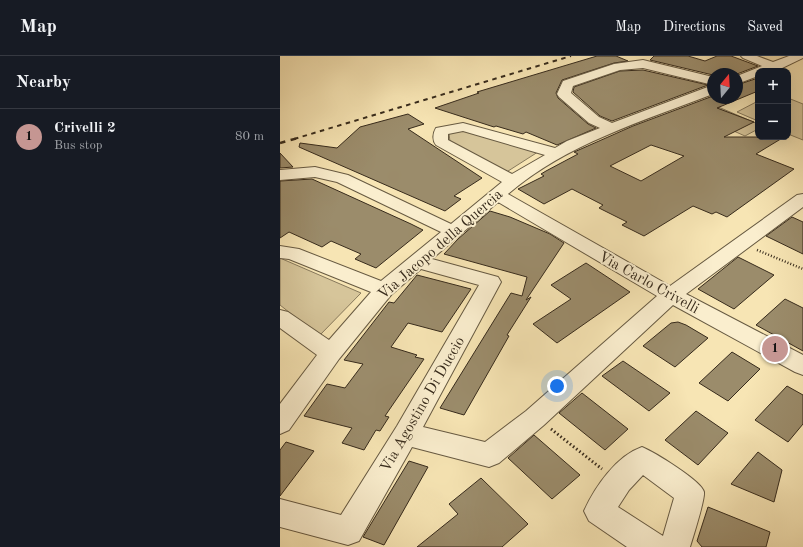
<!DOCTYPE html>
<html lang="en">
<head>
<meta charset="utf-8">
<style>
	:root { --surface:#171b24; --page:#20242c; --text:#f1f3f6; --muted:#9ea1a6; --line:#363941; --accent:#c59692 }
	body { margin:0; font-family:"Old Standard TT",serif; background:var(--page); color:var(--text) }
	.controls { position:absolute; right:12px; top:12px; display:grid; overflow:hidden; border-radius:8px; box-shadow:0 4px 16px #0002 }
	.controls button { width:36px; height:36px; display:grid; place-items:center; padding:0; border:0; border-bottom:1px solid var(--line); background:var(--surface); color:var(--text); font:20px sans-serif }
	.compass { position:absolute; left:427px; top:12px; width:36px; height:36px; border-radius:50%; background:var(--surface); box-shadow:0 4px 16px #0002; rotate:18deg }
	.you { position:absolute; left:277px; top:330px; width:14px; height:14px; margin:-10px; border:3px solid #fff; border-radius:50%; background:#1a73e8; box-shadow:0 0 0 6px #1a73e833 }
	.badge { display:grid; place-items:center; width:26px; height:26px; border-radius:50%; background:var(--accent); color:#111; font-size:13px; font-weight:700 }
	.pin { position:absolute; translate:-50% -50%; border:2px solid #fff; box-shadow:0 1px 4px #0006 }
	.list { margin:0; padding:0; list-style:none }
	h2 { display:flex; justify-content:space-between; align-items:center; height:52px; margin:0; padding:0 16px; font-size:17px }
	h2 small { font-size:13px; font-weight:400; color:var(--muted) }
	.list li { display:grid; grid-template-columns:26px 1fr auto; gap:12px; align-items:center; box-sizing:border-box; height:56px; padding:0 16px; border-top:1px solid var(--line) }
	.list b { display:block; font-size:15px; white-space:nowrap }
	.list p { margin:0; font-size:13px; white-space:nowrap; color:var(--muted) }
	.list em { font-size:13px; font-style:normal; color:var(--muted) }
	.map { position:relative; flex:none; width:523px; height:491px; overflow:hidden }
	header { display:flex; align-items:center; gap:24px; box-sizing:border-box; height:56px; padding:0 20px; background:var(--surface); border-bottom:1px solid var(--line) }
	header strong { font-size:19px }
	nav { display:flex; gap:22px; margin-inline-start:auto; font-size:14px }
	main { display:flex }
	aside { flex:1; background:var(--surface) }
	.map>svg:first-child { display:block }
	.green { fill:#d6c59a; stroke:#86785b }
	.building { fill:#9b8c6b; stroke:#372b1c; fill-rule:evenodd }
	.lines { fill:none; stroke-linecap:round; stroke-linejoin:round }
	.minor-casing { stroke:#675a42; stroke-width:2 }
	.path-far1 { stroke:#372b1c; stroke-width:2.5; stroke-dasharray:1 2; stroke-linecap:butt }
	.path { stroke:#372b1c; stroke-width:3; stroke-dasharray:1.5 2.5; stroke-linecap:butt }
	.minor { fill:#faeece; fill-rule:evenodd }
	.rail-far1 { stroke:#372b1c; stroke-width:2; stroke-dasharray:4.5 4.5; stroke-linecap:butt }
	.rail { stroke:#372b1c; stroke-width:2.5; stroke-dasharray:5.5 5.5; stroke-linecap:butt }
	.labels { text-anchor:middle; stroke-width:4; stroke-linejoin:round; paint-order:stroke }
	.street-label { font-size:15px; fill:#372b1c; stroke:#faeece }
</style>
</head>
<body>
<header>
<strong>Map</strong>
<nav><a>Map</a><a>Directions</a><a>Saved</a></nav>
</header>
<main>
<aside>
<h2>Nearby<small></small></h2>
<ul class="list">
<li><span class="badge">1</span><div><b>Crivelli 2</b><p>Bus stop</p></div><em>80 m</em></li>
</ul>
</aside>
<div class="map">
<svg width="523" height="491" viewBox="0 0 523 491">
	<rect width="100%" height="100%" fill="#f7e5b4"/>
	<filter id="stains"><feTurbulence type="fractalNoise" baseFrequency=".005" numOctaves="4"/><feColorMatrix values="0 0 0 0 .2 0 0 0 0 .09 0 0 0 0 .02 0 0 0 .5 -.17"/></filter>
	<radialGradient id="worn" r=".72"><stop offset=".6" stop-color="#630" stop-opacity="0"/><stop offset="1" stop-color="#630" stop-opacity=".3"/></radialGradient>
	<path class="green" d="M508,42l15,6v36l-15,-6z
		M478,45v20l-21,-9z
		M429,47l49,21v5l-13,7 -56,-25z
		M181,74l80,20 -36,23 -55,-31 -1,-9z
		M0,202l81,35 -42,43 -39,-31z"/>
	<path class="building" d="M317,0h19l12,5 -14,2 -52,17 -6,13 2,5 30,26 8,4 -39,17 -31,-13 -3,2 -27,-8 -2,1 -59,-19 44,-15 -2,-1z
		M374,0h34l17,5 12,-5h14l27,10 -21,8h-24v1l-63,-15z
		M363,14l65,15 -96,36 -12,-5 -27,-24 1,-5 46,-16z
		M478,22v13l-41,17 37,14 -30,15h60l-28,17 38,15 -67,48 -11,-5 -4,2 -19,-8 -49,30 -22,-11 5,-3 -28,-14 4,-3 -31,-16 -28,15 -26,-15 26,-13 -3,-2 5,-3 32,-17 -4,-2 7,-3 52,-23 80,-30v2h24v-13zM371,89l33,11 -43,25 -31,-15z
		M128,58l16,10 -16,5 74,49 -28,18 7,3 -16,12 -146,-64 1,-4 37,5 23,-21z
		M0,97l13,14 -13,1z
		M32,123l99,45 12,6 -47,38 -21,-9 6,-5 -30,-13 -9,6 -33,-15 -9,6v-57z
		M210,155l20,6 40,17 14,9 -38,57 5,-3 -24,38 2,1 -45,79 -24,-7 71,-115 11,3 5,-19 -83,-23 14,-15z
		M512,161l11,5v32l-37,-18z
		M458,201l36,18 -40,34 -36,-20z
		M306,207l44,29 -73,51 -24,-19 38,-25 -20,-14z
		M137,219l54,14 -29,43 -34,-9 -17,24 26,8 -2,2 9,2 -39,57 4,1 -9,14 -4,-1 -12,20 -22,-7 10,-15 -48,-12 23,-32 18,4 18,-24 -19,-4 45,-58 5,1z
		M505,243l18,9v43l-47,-26z
		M398,266l8,3 22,13 -33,29 -32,-21 28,-23z
		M452,296l28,17 -32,32 -29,-18z
		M343,305l47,32 -21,18 -47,-35z
		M507,330l16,9v29l-15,18 -33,-22z
		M302,337l46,36 -23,21 -46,-37z
		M416,355l32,22 -30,32 -33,-25z
		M254,379l46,40 -28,24 -44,-41z
		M6,386l28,9 -34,45v-46z
		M478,396l24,18 -8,32 -43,-18z
		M129,405l19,6 -44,78 -21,-8z
		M201,422l47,46 -26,23h-85l41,-33 -9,-10z
		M428,451l62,25 -4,15h-64l-5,-6z"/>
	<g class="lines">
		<defs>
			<path id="minor" d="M461,0h16l16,6 16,-6h14v2l-25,12 -20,1v5l-21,8v-8l25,-10 -19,-8z
				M363,4l70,17v8l-70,-17 -23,2 -47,16 -2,7 28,24 13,6 101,-38v9c-70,27 -147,50 -205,100l162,92 127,-91 6,-1v13l-117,87 117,61v20l-8,-3 -122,-67 -129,120 -45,38 -10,4 -77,-20 -53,94 -11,4 -68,-18v-28l61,16 56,-89 82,-141 -58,-16 -30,26 -52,64 -50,71 -9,4v-30l37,-49 -37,-27v-18l8,2 41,28 42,-48 -82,-33 -9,-1v-12l19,3 82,32 60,-49 -104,-50 -22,-5 -35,3v-10l35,-3 33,8 103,49 51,-42 -66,-37c-4,-5 -3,-12 0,-17l27,-5 92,25 12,-7 33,-13 -11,-5 -30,-26 -2,-3 6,-13 51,-17zM183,75l82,24 -33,19 -64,-34v-6zM218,146l159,94 -131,115 -41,31 -62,-15 78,-145 -3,-5 -66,-18z
				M362,391c12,5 60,34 62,45 1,8 -11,45 -14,55h-63l-38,-26 -5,-10c11,-24 32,-55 58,-64zM363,419l31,23 -11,38 -45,-29 11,-17z"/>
		</defs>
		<use href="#minor" class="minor-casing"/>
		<path class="path-far1" d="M477,194l46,19"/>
		<path class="path" d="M271,373l51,40"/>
		<use href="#minor" class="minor"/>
		<path class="rail-far1" d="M14,83l277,-83"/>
		<path class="rail" d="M0,87l18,-5"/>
	</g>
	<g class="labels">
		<g class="street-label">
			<text transform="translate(160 188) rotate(-41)" y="5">Via Jacopo della Quercia</text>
			<text transform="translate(369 226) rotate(29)" y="5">Via Carlo Crivelli</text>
			<text transform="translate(142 348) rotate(-60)" y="5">Via Agostino Di Duccio</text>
		</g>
	</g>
	<rect width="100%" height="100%" filter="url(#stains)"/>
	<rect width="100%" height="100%" fill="url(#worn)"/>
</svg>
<div class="controls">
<button>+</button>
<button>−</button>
</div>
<svg class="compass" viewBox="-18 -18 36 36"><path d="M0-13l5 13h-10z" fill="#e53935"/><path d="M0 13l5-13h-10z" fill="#9ea1a6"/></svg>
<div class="you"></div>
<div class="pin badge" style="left:495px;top:293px">1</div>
</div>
</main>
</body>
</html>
